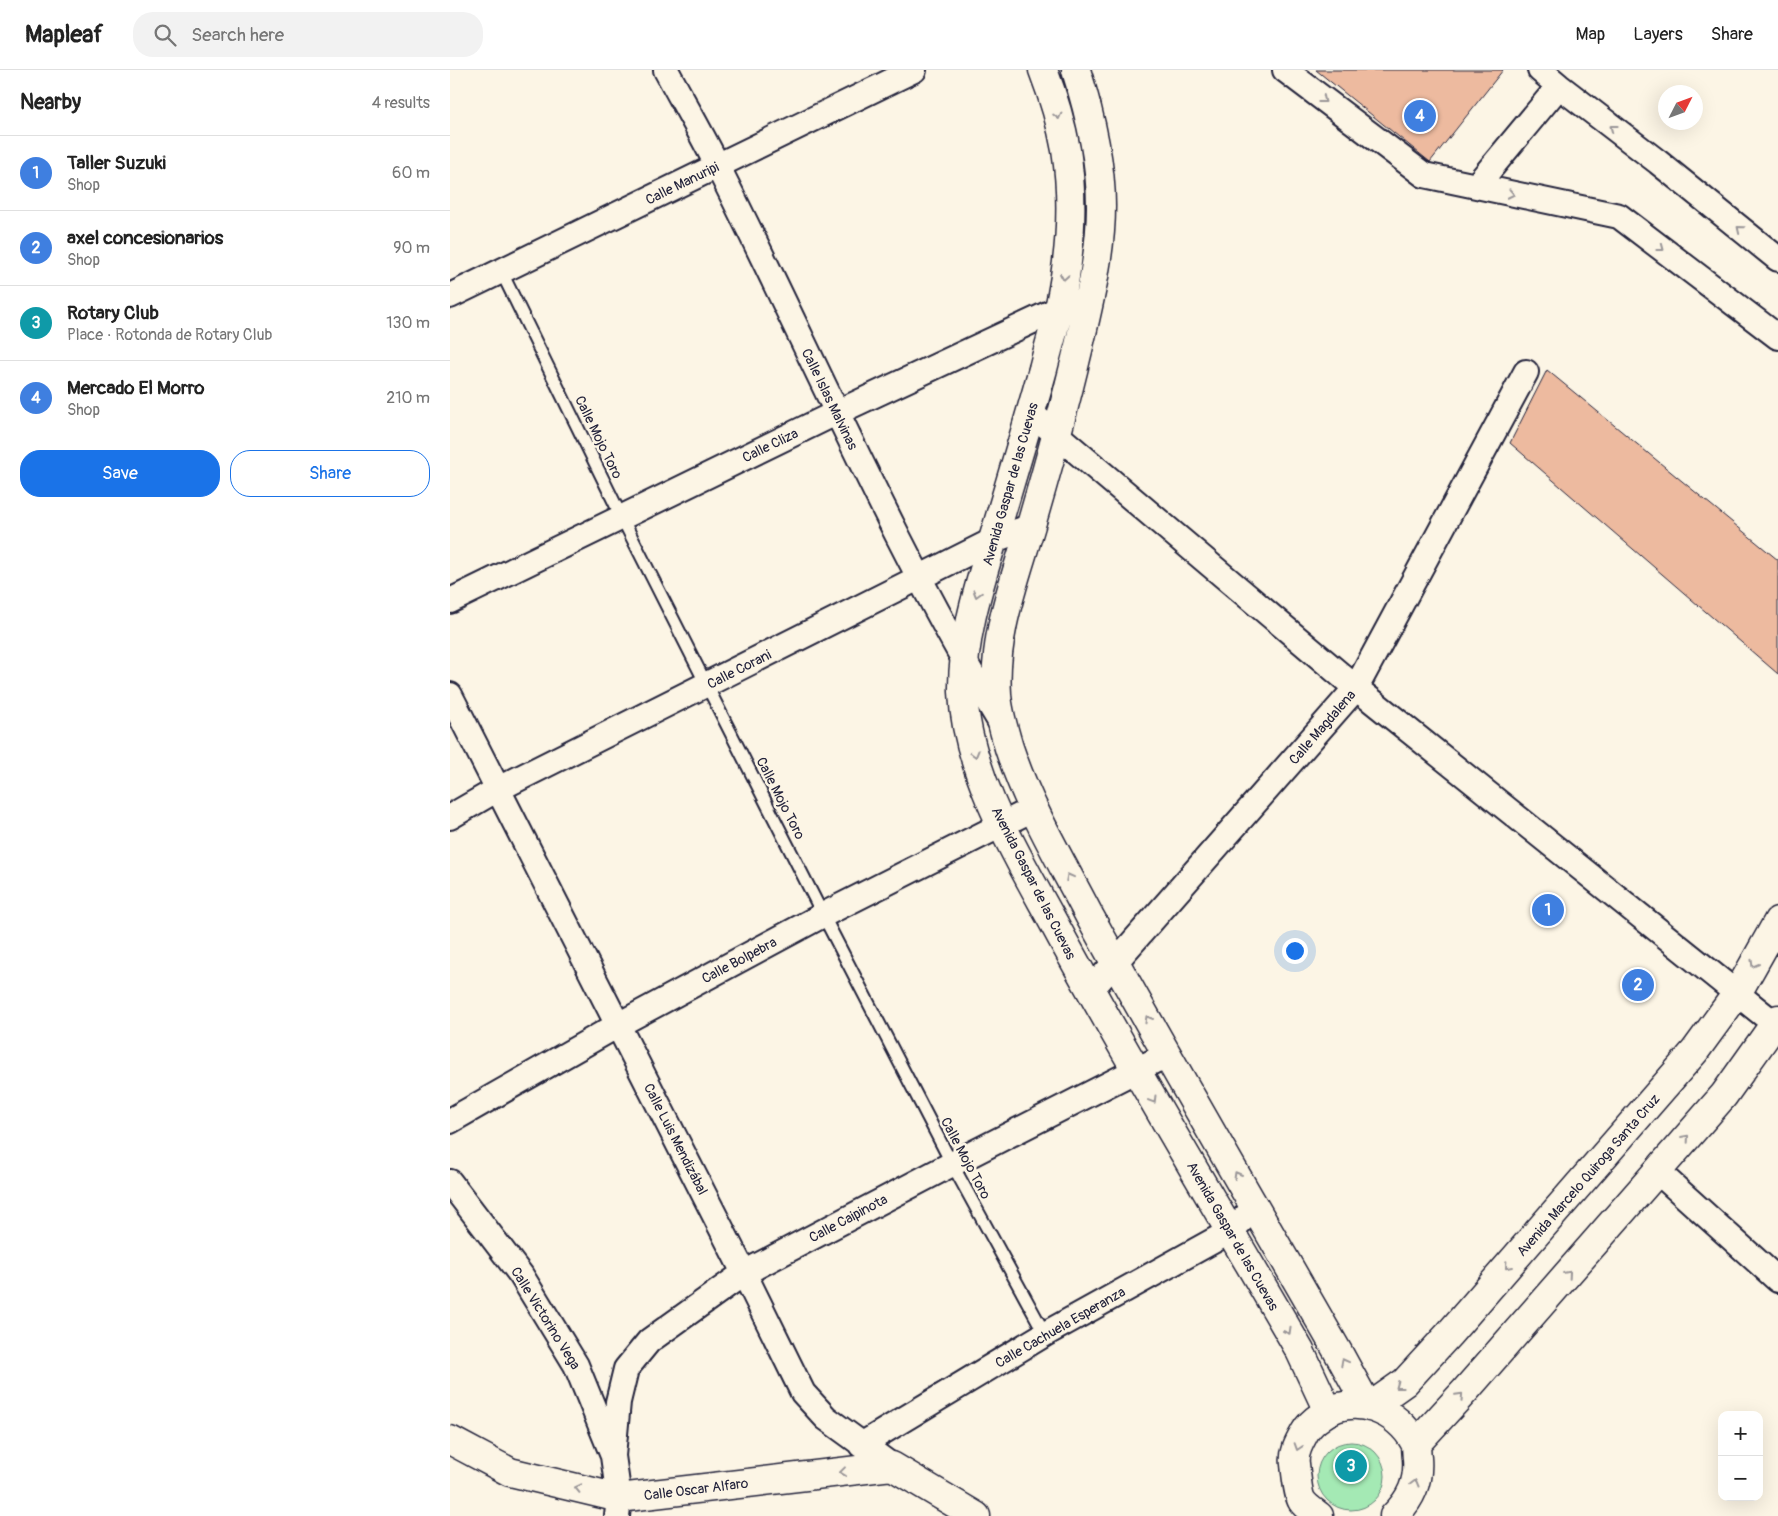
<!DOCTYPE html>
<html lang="en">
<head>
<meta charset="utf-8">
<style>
	:root { --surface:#fff; --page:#f2f2f2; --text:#222; --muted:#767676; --line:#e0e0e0; --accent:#1a73e8 }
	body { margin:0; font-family:Pangolin,sans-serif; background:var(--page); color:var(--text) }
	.controls { position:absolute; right:15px; bottom:15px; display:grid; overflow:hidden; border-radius:10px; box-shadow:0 5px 20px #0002 }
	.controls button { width:45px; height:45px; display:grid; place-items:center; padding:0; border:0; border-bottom:1px solid var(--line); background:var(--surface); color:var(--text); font:25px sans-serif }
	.compass { position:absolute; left:1208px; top:15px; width:45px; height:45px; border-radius:50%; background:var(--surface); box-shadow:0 5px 20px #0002; rotate:48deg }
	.you { position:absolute; left:844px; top:880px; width:18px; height:18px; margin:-12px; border:4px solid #fff; border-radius:50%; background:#1a73e8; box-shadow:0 0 0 8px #1a73e833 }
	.badge { display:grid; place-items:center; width:32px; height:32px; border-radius:50%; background:var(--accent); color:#fff; font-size:16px; font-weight:700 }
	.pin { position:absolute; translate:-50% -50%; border:2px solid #fff; box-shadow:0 1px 5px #0006 }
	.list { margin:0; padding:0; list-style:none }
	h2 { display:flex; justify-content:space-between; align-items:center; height:65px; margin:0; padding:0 20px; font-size:21px }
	h2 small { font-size:16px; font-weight:400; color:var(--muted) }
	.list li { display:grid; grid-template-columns:32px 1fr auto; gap:15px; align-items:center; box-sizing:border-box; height:75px; padding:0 20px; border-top:1px solid var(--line) }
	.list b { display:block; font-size:19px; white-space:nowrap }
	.list p { margin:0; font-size:16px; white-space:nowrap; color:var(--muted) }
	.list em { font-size:16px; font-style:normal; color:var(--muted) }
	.actions { display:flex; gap:10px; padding:15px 20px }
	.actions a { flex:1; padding:11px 0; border:1px solid var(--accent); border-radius:20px; text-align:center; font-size:18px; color:var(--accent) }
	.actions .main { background:var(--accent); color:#fff }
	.icon { flex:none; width:28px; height:28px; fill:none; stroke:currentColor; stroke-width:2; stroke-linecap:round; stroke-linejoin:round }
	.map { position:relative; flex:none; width:1328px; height:1446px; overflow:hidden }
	header { display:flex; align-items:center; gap:30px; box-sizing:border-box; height:70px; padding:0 25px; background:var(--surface); border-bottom:1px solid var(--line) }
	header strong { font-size:24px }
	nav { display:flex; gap:28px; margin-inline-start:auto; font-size:18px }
	.search { width:350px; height:45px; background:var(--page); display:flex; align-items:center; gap:12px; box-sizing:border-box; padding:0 18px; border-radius:20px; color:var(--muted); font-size:19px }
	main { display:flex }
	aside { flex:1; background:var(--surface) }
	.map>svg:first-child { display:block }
	.green { fill:#a4e9b4; stroke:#638678 }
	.building { fill:#edba9f; stroke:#22223b }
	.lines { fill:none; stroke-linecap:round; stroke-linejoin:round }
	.lane-casing { stroke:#22223b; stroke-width:15 }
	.street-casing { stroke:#22223b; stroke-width:28 }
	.secondary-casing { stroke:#22223b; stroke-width:31 }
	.primary-casing { stroke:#22223b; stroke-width:31 }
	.highway-casing { stroke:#22223b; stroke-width:31 }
	.lane { stroke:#fcf5e5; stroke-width:11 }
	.street { stroke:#fcf5e5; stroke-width:24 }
	.secondary { stroke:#fcf5e5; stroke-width:28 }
	.primary { stroke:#fcf5e5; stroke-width:28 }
	.highway { stroke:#fcf5e5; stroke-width:28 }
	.oneway { stroke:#9a9698 }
	.labels { text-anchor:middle; stroke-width:5; stroke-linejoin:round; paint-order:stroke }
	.street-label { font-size:14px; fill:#22223b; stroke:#fcf5e5 }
</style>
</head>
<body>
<header>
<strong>Mapleaf</strong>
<div class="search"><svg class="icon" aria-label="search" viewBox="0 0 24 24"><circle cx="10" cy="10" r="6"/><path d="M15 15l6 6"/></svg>Search here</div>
<nav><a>Map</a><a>Layers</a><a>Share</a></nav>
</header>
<main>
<aside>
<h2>Nearby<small>4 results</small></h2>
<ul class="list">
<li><span class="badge" style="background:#3f7fe0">1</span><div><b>Taller Suzuki</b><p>Shop</p></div><em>60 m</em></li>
<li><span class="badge" style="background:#3f7fe0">2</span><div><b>axel concesionarios</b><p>Shop</p></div><em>90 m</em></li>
<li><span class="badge" style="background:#0f9aa8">3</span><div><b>Rotary Club</b><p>Place · Rotonda de Rotary Club</p></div><em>130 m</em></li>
<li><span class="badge" style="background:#3f7fe0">4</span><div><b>Mercado El Morro</b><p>Shop</p></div><em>210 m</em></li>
</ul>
<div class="actions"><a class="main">Save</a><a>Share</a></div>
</aside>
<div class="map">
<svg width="1328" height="1446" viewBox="0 0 1328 1446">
	<rect width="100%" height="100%" fill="#fcf5e5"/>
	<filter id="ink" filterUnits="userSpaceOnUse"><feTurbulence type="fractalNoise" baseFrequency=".02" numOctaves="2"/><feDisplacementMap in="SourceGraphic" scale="10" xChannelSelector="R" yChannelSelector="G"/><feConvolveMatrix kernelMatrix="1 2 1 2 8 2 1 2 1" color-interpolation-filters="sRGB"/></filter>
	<g filter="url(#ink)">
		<path class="green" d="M867 1406a34 34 0 1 1 68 0a34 34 0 1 1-68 0Z"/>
		<path class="building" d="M866,0h187l-73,92z
			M1097,300l231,190v114l-268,-231z"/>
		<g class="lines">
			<defs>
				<path id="lane" d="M51,201l121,247 201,397 129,249 93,170"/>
				<path id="street" d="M216,0c17,32 36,64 52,97 93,184 174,376 281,553
					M835,0l139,105 195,41 159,121
					M1090,0l19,16 99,76 120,97
					M1026,116l83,-100
					M0,226l464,-226
					M581,343l325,275 419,336
					M0,531l386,-188 237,-111
					M0,625l294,578 59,120 23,25 66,48
					M0,747l48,-28 494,-248 39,-15
					M640,921l266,-303 170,-316
					M0,1051l168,-96 205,-110 210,-106
					M1207,1101l121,109
					M0,1112l71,93 55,90 37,91 6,42 -2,18
					M411,1375l184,-111 186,-103 24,-24
					M163,1386l5,-54 8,-33 23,-28 95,-68 208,-109 216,-110"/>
				<path id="secondary" d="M0,1370l60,32 109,26 273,-32 84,50"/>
				<path id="primary" d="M593,0c10,26 18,52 23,80 8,51 4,108 -7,159 -5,20 -11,40 -16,60 -15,54 -31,107 -47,161 -16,53 -34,106 -33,162 3,82 56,167 94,237 77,143 162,281 243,422l28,60
					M626,0c14,44 25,90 25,136 0,49 -12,97 -23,144 -14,59 -30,117 -47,175 -16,55 -38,110 -34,169 1,18 7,36 12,54 20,60 52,113 81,169 80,146 165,290 248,435l29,53"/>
				<path id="highway" d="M921,1336l34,-24 44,-48 246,-283 43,-59 40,-71
					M966,1374l49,-53 259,-296 54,-76
					M869,1446c-5,-4 -13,-9 -17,-15 -4,-6 -6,-29 -7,-37 -2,-12 5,-23 10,-32 4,-7 10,-12 16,-16 33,-24 77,-6 94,27 2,4 1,11 2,15 2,24 -6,41 -23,58"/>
			</defs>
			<use href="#lane" class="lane-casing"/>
			<use href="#street" class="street-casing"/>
			<use href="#secondary" class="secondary-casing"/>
			<use href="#primary" class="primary-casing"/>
			<use href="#highway" class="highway-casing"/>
			<use href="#lane" class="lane"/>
			<use href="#street" class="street"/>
			<use href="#secondary" class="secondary"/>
			<use href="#primary" class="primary"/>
			<use href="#highway" class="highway"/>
		</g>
		<defs><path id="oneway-chevron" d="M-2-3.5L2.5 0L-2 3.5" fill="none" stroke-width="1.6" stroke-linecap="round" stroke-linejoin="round" transform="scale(1.25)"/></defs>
		<g class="oneway">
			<use href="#oneway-chevron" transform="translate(873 30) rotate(38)"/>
			<use href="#oneway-chevron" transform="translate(608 46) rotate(77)"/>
			<use href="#oneway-chevron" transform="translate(1163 58) rotate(-143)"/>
			<use href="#oneway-chevron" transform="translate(1061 124) rotate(12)"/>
			<use href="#oneway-chevron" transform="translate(1290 159) rotate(-141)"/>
			<use href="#oneway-chevron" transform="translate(1211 178) rotate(37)"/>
			<use href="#oneway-chevron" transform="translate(614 207) rotate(99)"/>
			<use href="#oneway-chevron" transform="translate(527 524) rotate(106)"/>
			<use href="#oneway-chevron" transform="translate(525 684) rotate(75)"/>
			<use href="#oneway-chevron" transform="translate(619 807) rotate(-118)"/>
			<use href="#oneway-chevron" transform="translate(1304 894) rotate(120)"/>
			<use href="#oneway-chevron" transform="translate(698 949) rotate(-120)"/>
			<use href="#oneway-chevron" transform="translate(703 1030) rotate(59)"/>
			<use href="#oneway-chevron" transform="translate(1236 1068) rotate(-49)"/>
			<use href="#oneway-chevron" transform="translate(787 1105) rotate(-120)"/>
			<use href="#oneway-chevron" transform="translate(1058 1196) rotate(131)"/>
			<use href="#oneway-chevron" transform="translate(1118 1204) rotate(-49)"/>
			<use href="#oneway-chevron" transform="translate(838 1261) rotate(60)"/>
			<use href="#oneway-chevron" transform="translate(894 1292) rotate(-118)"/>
			<use href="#oneway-chevron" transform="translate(949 1316) rotate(143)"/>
			<use href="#oneway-chevron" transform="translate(1010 1326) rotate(-47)"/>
			<use href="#oneway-chevron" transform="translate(848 1377) rotate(108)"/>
			<use href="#oneway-chevron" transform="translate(393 1402) rotate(173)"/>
			<use href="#oneway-chevron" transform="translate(965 1413) rotate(-75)"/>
			<use href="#oneway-chevron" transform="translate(128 1418) rotate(-167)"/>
		</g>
	</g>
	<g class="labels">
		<g class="street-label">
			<text transform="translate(232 113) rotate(-26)" y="5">Calle Manuripi</text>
			<text transform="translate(380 329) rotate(64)" y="5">Calle Islas Malvinas</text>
			<text transform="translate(149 367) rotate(64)" y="5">Calle Mojo Toro</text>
			<text transform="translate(320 375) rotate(-26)" y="5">Calle Cliza</text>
			<text transform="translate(560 414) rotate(-74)" y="5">Avenida Gaspar de las Cuevas</text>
			<text transform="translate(289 599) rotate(-27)" y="5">Calle Corani</text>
			<text transform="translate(872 657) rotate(-49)" y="5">Calle Magdalena</text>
			<text transform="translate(331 728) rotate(63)" y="5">Calle Mojo Toro</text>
			<text transform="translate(584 813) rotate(63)" y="5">Avenida Gaspar de las Cuevas</text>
			<text transform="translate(289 890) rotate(-28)" y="5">Calle Bolpebra</text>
			<text transform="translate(226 1069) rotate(63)" y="5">Calle Luis Mendizábal</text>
			<text transform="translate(516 1088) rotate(62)" y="5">Calle Mojo Toro</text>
			<text transform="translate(1138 1105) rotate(-49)" y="5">Avenida Marcelo Quiroga Santa Cruz</text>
			<text transform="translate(398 1148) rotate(-28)" y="5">Calle Caipinota</text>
			<text transform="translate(783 1166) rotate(60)" y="5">Avenida Gaspar de las Cuevas</text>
			<text transform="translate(96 1248) rotate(58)" y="5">Calle Victorino Vega</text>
			<text transform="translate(610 1257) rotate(-30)" y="5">Calle Cachuela Esperanza</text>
			<text transform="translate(246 1419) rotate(-7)" y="5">Calle Oscar Alfaro</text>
		</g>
	</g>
</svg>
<div class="controls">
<button>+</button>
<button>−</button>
</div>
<svg class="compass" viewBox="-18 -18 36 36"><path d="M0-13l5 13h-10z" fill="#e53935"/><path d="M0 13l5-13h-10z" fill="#767676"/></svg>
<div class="you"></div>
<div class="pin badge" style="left:1098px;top:840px;background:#3f7fe0">1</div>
<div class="pin badge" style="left:1188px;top:915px;background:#3f7fe0">2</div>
<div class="pin badge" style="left:901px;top:1396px;background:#0f9aa8">3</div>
<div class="pin badge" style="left:970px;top:46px;background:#3f7fe0">4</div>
</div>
</main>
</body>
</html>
